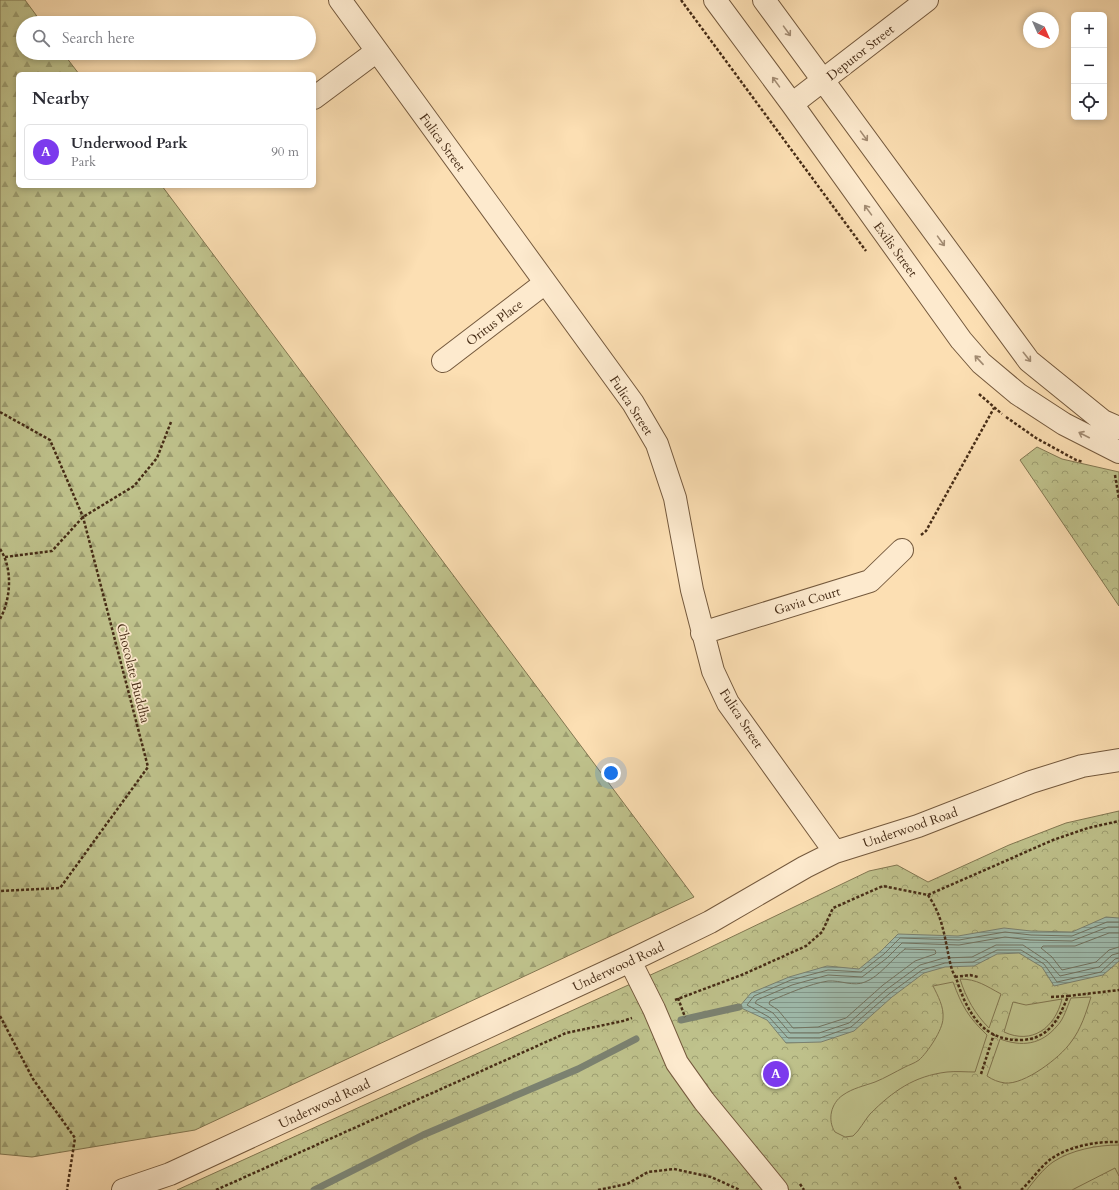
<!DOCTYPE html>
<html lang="en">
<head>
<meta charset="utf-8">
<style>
	:root { --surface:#fff; --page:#f7f7f7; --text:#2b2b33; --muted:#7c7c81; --line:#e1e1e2; --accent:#7c3aed }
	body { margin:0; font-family:Cardo,serif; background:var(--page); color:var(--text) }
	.controls { position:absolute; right:12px; top:12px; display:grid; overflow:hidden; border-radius:6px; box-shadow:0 2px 6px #0003 }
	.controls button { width:36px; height:36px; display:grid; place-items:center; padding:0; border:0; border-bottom:1px solid var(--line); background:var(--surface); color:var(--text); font:20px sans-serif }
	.compass { position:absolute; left:1023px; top:12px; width:36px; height:36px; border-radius:50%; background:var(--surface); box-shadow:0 2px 6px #0003; rotate:135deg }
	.you { position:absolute; left:611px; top:773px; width:14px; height:14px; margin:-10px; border:3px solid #fff; border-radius:50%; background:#1a73e8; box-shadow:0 0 0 6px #1a73e833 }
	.badge { display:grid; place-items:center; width:26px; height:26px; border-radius:50%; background:var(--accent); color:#fff; font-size:13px; font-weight:700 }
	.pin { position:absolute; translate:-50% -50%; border:2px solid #fff; box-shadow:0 1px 4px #0006 }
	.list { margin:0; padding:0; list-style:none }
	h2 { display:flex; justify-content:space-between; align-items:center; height:52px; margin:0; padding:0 16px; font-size:17px }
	h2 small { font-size:13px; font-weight:400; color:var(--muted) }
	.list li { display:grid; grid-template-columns:26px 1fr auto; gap:12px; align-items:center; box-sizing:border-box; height:56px; margin:0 8px 8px; padding:0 8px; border:1px solid var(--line); border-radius:6px }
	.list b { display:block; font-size:15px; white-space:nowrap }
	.list p { margin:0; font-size:13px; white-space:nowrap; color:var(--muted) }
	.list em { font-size:13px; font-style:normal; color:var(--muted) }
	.icon { flex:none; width:22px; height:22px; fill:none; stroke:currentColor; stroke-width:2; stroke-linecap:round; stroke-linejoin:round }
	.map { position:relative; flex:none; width:1119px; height:1190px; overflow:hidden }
	.search { position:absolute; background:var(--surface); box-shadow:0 2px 6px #0003; left:16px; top:16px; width:300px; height:44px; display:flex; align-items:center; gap:10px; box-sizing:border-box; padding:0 14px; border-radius:22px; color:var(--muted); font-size:15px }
	.panel { position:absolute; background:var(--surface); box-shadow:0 2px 6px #0003; left:16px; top:72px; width:300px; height:116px; border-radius:6px }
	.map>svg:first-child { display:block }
	.forest { fill:url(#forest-firs); stroke:#827751 }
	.park { fill:url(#park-crowns); stroke:#827751 }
	.garden { fill:#bfc28c; stroke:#827751 }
	.water { fill:url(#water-rules); stroke:#7b8271 }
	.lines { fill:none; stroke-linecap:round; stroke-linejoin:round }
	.shore { stroke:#727462; stroke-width:1 }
	.stream { stroke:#7b8271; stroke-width:7 }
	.minor-casing { stroke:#74593d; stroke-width:24 }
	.path { stroke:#462c16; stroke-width:2.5; stroke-dasharray:3 2; stroke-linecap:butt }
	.minor { stroke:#fdeace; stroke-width:22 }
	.oneway { stroke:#a28b72 }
	.labels { text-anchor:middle; stroke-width:3.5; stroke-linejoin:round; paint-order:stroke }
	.street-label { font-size:13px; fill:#462c16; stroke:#fdeace }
</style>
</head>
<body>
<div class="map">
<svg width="1119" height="1190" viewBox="0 0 1119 1190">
	<defs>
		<pattern id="forest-firs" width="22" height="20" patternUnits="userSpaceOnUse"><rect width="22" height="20" fill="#bfc28c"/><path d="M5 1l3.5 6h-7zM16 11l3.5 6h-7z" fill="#9d9e71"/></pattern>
		<pattern id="park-crowns" width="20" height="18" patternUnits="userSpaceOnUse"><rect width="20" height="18" fill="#bfc28c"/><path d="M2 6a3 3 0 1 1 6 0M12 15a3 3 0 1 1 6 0" fill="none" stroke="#9d9e71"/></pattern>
		<pattern id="water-rules" width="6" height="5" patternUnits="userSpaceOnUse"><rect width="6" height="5" fill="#9fbcae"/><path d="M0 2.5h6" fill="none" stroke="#83998d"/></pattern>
	</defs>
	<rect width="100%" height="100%" fill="#fcdfb3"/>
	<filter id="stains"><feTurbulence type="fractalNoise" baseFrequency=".005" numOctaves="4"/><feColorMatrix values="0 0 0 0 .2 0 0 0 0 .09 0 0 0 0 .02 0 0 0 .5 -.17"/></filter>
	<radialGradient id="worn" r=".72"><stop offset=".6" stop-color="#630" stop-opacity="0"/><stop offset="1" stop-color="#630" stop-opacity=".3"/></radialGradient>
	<path class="forest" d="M0,0h25l17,23h-19v30h40l16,21h-61v112h144l532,711 -499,233 -163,27 -32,-3z"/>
	<path class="park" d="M1037,447l25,12 57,13v134l-99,-146z
		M1119,811v379h-942l513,-233 179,-86 28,-6 31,17 81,-37 57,-22z"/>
	<path class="garden" d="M960,979c17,0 26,7 41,15l-12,34c-14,-14 -23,-30 -29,-49z
		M953,982c9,24 15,35 34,53l-12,37c-9,0 -19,-1 -28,0 -33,4 -54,19 -77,42 -6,7 -10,16 -17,22l-8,1 -10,-5c-8,-12 -4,-29 8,-37 10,-7 21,-9 32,-13 10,-4 20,-10 30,-15 4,-2 10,-4 14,-7 8,-7 24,-30 24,-42 1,-11 -5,-22 -10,-32z
		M1091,997c-5,16 -10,32 -20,45 -11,16 -47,43 -66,41 -7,-1 -12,-3 -18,-7l13,-37c22,8 41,6 57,-13 7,-7 10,-19 14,-28z
		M1062,999c-7,29 -30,46 -58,33l9,-30 13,3z
		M1119,1145v31l-4,-8 -43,22h-45c7,-9 16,-21 26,-28 18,-12 44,-17 66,-17z"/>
	<path class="water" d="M1106,917l13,1v43l-16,14 -49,11 -12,-19 -23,-14 -22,1 -23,12 -29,1 -21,6 -32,24 -38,34 -33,11 -35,1 -19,-23 -28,-13 12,-14 38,-16 38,-11 32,3 22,-18 17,-17 60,2 46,-8 27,3 41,1z"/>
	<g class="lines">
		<path class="shore" d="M1119,922h-12l-35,14 -41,-1 -26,-3 -46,8 -59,-2 -16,16 -23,18 -33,-2 -37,10 -37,16 -7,9 22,12 19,21h32l31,-11 38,-33 33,-24 23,-7 28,-1 24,-12h24l23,14 13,18 44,-10 14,-13 4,-1
			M1119,927h-11l-36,14 -42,-1 -25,-3 -46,8 -57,-2 -15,15 -25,19 -34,-2 -36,10 -35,15 -2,3 18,10 17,20h29l30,-10 37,-33 34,-25 24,-7 28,-1 24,-12h27l24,16 13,15 39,-9 13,-12 7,-2
			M1119,933h-10l-34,13h-32l-2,2 11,9 10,13 34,-8 13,-12 10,-3
			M905,949l30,1 1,3 -1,1 -20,7 -32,24 -37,33 -28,9 -25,1 -15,-18 -9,-6 1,-3c17,-7 39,-17 58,-20 12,-1 26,6 37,1 14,-5 28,-24 40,-33z"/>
		<path class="stream" d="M681,1020l58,-13
			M314,1190l109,-55 155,-66 58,-30"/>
		<defs>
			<path id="minor" d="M340,0l293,403 24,41 18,54 17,92 21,81 15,32 107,149
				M715,0l77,104 169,236 20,23 37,31 46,30 55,28
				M764,0l265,361 74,60 16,7
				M314,98l63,-47
				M792,104l135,-104
				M443,361l102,-78
				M702,633l168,-52 32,-31
				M630,961l24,48 23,54 27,38 73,89
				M123,1190l47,-16 460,-213 80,-39 95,-55 30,-15 83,-26 113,-44 51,-16 37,-6"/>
		</defs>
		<use href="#minor" class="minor-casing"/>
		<path class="path" d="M681,0l185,251
			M979,394l23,20
			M0,412l50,28 33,77 65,250 -88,121 -60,3
			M1006,417l30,21 40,22 7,2
			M1115,475l4,24
			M921,535l5,-4 68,-123
			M0,549c13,19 11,50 0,70
			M5,557l47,-6 31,-34 51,-31 23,-28 14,-36
			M928,895c2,4 5,7 6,10 11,20 12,44 18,65 2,5 5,9 6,14 11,31 26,57 63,56 28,-1 38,-21 47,-44l51,-6
			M955,977l15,-2 8,2
			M1051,997l17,-1
			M678,998l7,19
			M675,1000l69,-26 62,-28 16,-14 11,-24 50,-22 45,9 125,-55 35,-12 31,-7
			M0,1016l33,63 42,59 -8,52
			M981,1074l13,-40
			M955,1177l6,13
			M800,1184l4,6
			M216,1190l350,-157 57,-12 9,-3
			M598,1190l29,-6 21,-12 26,-3 37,8 29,13
			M1021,1190c10,-9 20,-24 30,-31 18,-13 47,-18 68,-17"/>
		<use href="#minor" class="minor"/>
	</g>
	<defs><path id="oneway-shaft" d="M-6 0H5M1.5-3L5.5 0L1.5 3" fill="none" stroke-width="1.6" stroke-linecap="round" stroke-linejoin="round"/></defs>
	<g class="oneway">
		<use href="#oneway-shaft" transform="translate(787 31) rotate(54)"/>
		<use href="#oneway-shaft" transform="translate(776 82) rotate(-126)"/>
		<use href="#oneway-shaft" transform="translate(864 136) rotate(54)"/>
		<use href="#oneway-shaft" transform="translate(868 210) rotate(-126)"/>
		<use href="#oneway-shaft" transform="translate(941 241) rotate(54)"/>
		<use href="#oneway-shaft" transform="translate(1027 357) rotate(51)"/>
		<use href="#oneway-shaft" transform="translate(979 360) rotate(-133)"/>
		<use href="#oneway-shaft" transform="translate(1084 435) rotate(-153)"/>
	</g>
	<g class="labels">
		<g class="street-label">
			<text transform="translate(860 52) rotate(-38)" y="5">Deputor Street</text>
			<text transform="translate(443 142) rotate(54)" y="5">Fulica Street</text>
			<text transform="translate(896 249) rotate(54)" y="5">Exilis Street</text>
			<text transform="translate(494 322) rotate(-37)" y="5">Oritus Place</text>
			<text transform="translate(632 405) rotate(57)" y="5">Fulica Street</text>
			<text transform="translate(807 600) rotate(-17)" y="5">Gavia Court</text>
			<text transform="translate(134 673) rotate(76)" y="5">Chocolate Buddha</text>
			<text transform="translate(742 718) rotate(57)" y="5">Fulica Street</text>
			<text transform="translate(910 827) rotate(-19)" y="5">Underwood Road</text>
			<text transform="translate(618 966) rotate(-25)" y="5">Underwood Road</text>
			<text transform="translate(324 1103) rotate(-25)" y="5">Underwood Road</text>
		</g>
	</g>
	<rect width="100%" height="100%" filter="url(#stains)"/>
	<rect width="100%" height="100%" fill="url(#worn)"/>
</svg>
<div class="controls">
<button>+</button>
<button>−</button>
<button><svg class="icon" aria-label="locate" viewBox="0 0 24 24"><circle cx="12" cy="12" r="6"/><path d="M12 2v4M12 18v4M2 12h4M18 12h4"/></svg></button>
</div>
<svg class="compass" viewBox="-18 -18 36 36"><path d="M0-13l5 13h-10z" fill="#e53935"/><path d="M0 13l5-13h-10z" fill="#7c7c81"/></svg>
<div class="you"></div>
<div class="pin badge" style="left:776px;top:1074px">A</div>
<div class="search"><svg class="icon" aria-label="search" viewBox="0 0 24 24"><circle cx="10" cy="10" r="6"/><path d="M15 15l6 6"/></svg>Search here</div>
<section class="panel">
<h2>Nearby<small></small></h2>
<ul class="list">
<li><span class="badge">A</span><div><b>Underwood Park</b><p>Park</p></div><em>90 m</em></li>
</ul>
</section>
</div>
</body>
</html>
